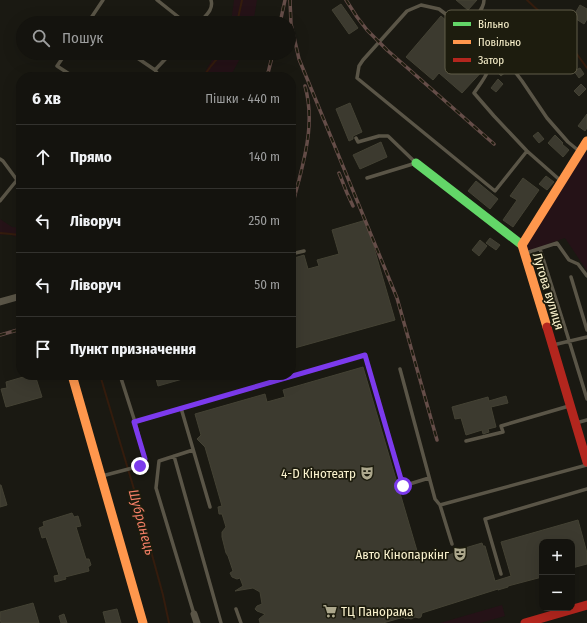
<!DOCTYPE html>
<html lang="uk">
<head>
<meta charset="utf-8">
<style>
	:root { --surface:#14130e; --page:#21201c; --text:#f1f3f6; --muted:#9d9e9e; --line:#33322e }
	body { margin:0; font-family:"Fira Sans Condensed",sans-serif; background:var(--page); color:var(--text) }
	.controls { position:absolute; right:12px; bottom:12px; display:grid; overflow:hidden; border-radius:8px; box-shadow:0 4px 16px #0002 }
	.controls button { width:36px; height:36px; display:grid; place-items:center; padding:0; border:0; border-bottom:1px solid var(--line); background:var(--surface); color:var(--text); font:20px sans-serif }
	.stop { position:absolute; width:12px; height:12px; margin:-9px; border:3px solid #7c3aed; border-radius:50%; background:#fff }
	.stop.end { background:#7c3aed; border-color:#fff; box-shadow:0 1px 4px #0008 }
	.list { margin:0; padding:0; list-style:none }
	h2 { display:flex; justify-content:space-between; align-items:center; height:52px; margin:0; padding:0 16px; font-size:17px }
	h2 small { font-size:13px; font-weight:400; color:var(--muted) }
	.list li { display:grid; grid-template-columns:26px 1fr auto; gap:12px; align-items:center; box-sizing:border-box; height:64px; padding:0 16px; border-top:1px solid var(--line) }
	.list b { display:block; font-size:15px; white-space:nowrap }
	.list em { font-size:13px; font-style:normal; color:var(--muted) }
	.icon { flex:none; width:22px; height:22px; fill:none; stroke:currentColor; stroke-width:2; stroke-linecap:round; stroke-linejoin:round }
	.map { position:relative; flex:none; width:587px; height:623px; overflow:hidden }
	.search { position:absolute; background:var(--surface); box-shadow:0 4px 16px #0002; left:16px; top:16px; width:280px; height:44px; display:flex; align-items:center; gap:10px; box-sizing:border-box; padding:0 14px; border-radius:22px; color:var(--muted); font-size:15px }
	.panel { position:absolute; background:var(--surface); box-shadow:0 4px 16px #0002; left:16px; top:72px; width:280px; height:308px; border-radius:16px }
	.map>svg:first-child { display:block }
	.green { fill:#251217 }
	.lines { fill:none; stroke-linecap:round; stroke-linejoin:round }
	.stream { stroke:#341c0d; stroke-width:2 }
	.building { fill:#3c3a2f; stroke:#444234 }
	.lane { stroke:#5a5547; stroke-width:3.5 }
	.street { stroke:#5a5547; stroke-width:7 }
	.fast { stroke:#63d668; stroke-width:9 }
	.slow { stroke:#ff974d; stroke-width:9 }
	.jam { stroke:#b3261e; stroke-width:9 }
	.rail-casing { stroke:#654d48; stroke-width:3.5 }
	.rail { stroke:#1d1c0e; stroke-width:2; stroke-dasharray:6; stroke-linecap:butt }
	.route { stroke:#7c3aed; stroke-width:5 }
	.labels { text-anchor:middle; stroke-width:3.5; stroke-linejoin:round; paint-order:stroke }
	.street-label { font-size:13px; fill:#fbf3ce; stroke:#1d1c0e }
	.poi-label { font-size:13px; fill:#fbf3ce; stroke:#1d1c0e; text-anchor:end }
	.water-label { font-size:14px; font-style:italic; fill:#f27e66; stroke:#1d1c0e }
	.key { fill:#1d1c0e; stroke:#605c48; stroke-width:1 }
	.key-label { font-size:11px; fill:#fbf3ce }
</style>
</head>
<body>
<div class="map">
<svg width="587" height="623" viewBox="0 0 587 623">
	<rect width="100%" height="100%" fill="#1a1912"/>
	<path class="green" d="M234,0h23l-4,23h-22z
		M216,53h27l-13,24h-28z
		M584,151l3,2v118l-22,-33 -37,13 -2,-8z
		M0,219l12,8 9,1v11l-12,-5 -9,1z
		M502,605l3,11 -25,7h-40z"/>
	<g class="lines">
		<path class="stream" d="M527,0l16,15 25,27 19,26
			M237,23l5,-23
			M203,77l8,-11 11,-13
			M0,233l21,2
			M100,375l36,121 27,99 6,28"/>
	</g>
	<path class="building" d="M456,0h21l-9,10z
		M341,4l17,24 -9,6 -17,-24z
		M580,5l7,4v10l-3,5 -11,-7z
		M441,16l15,13 -5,6 15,13 6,-7 14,12 -5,7 5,4v3l-24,26 -23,-20 -6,7 -27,-23z
		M504,66l4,4 -7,6 -4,-4z
		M580,68l4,6 -5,4 -5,-7z
		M498,79l5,5 -7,8 -5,-4z
		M581,84l5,5 -7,7 -5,-5z
		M350,103l12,29 -9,4v3l-4,2 -13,-32z
		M587,114v14l-2,3 -7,-5z
		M538,132l6,7 -5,4 -6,-7z
		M555,135l8,8 -1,1 7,6 -6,7 -15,-14z
		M381,142l6,15 -27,12 -7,-14z
		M546,176l8,6 -7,8 -8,-6z
		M523,178l16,12 -26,37 -10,-7 14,-20 -7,-4z
		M476,181l22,18 -8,10 -22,-18z
		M366,220l29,100 -104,29v-90l13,-4 4,14 11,-3 -2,-6 22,-6 -7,-24z
		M490,238l10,7 -4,5 -10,-7z
		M480,240l7,6 -8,10 -7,-6z
		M363,367l57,194 16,-6 1,3 29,-8 -1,-2 17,-5 1,3h2l10,35 16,-5 -10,-34 77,-22 9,33v11l-15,4v-26h-30v35l-34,9v1l-10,3v-1l-76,24 -1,4 -2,1 -4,-1 -4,2 -3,-1 -3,1 -1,-2 -21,6h-123l-1,-4 6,-5 -8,-3 -2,-2 2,-3 5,-2 -2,-12 -7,-4 -18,3 8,-5 -3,-8 -3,1 -5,-2 -2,-4 3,-2 -5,-15 -2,-3 -4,-16v-5l4,-5 -4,-13h-3l-1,-7 4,-1 -17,-59 -8,-8 4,-4 -6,-21 70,-20 2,8 18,-5 -2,-7z
		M30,375h5l7,22 -36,10 -5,-18 6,-1 -1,-6z
		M155,375h38v1l-35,10z
		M506,396l2,7 -17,4 5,20 -8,2 1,3 -6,2 -1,-4 -16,5 -5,-17 -6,1 -3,-12 36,-10 1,4z
		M0,485h1l6,20 -7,2z
		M72,513l2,4 4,-1 3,10 -5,1 10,32h3l2,6 -3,2 1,4 -24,6 1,2 -11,3 -1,-6 5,-1 -13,-38 -4,1 -3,-10 5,-2 -1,-4z
		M33,603l6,20h-38l-1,-5v-6z
		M117,609l4,14h-15l-3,-11z
		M64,614l3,9h-6l-2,-7z"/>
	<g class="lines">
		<path class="lane" d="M157,0l29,23
			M484,0c0,7 -4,11 -8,16l14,15 6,8 13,25 13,17 25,37 21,24 11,9
			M88,23l3,-5
			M93,23l-2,-5 12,-18
			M199,23c6,-7 15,-13 12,-23
			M66,53l-9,13 17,11
			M130,53l25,17 16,-17
			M155,70l5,7
			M356,138l2,4 21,-6h9l28,27 -49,15
			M527,151l-32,40 -138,-113 2,-12 4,-6 44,-49 14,-6 18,4 24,18 26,24c3,20 -4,26 -15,42l20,23 33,35 34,30
			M0,159l3,2 14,19 4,7
			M0,201l17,-21
			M540,249l27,85 20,65
			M526,253l31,-10 12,17 9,4 9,12
			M291,254l13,-3
			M571,277l16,53
			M553,345l34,-8
			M400,369l35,130 5,6
			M181,408l29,99
			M135,422l230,-67 38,131 26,-8
			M576,423l11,-3
			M466,441l37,-9 -2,-6 68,-20
			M193,450l-34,11 -3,27 38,126
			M174,456l47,167
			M102,476l38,-10 4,-2 1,-2 -10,-40 -15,-47
			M452,544l-12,-39 147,-40
			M501,574l-16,-55 102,-30
			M236,609l5,14"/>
		<path class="street" d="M0,302l21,-6
			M194,614l3,9"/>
		<path class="fast" d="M416,163l106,82"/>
		<path class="slow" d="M547,327l-25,-82 65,-104
			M72,375l71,248"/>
		<path class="jam" d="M547,327l40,135
			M525,623l62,-18"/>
		<defs>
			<path id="rail" d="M290,0l1,24 8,35 98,239 40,142
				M346,0l11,17 10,13 20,20 107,94
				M280,23l5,-23
				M267,77l6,-24
				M339,173l8,20 6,13
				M291,210c3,-10 5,-20 8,-30 8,-31 15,-62 6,-94
				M0,335l21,-6"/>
		</defs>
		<use href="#rail" class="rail-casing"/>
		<use href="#rail" class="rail"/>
	</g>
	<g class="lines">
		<path class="route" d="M140,466l4,-2 1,-5 -11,-37 231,-67 38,131"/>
	</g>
	<defs>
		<symbol id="theatre-bare" viewBox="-9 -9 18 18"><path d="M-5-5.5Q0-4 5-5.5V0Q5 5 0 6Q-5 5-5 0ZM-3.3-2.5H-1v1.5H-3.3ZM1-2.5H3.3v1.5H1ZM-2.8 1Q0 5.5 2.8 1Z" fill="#aca78c" stroke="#1d1c0e" stroke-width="2.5" paint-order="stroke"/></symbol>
		<symbol id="supermarket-bare" viewBox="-9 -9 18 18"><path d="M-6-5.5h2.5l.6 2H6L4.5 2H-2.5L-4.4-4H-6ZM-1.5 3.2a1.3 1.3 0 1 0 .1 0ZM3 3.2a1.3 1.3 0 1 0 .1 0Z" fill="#aca78c" stroke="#1d1c0e" stroke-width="2.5" paint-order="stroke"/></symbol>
	</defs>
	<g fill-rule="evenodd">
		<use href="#theatre-bare" x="357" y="463" width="20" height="20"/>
		<use href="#theatre-bare" x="450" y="544" width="20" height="20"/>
		<use href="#supermarket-bare" x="320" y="601" width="20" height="20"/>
	</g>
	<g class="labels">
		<g class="street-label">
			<text transform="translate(549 291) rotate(73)" y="5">Лугова вулиця</text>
		</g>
		<g class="poi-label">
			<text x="356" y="478">4-D Кінотеатр</text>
			<text x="449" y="559">Авто Кінопаркінг</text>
			<text x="341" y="616" text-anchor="start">ТЦ Панорама</text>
		</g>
		<g class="water-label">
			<text transform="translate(142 522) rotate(75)" y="5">Шубранець</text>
		</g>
	</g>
	<rect x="445" y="10" width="132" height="64" rx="6" class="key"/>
	<rect x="453" y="22" width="18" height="4" fill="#63d668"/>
	<rect x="453" y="40" width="18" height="4" fill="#ff974d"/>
	<rect x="453" y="58" width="18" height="4" fill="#b3261e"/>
	<g class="key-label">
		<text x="478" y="28">Вільно</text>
		<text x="478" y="46">Повільно</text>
		<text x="478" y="64">Затор</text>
	</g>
</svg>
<div class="controls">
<button>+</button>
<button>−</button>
</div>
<div class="stop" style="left:403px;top:486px"></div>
<div class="stop end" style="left:140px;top:466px"></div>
<div class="search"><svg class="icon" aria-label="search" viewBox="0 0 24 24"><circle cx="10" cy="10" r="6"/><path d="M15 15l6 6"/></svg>Пошук</div>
<section class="panel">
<h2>6 хв<small>Пішки · 440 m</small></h2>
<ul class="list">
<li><svg class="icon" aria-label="ahead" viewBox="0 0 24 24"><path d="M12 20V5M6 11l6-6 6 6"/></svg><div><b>Прямо</b></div><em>140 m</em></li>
<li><svg class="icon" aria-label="left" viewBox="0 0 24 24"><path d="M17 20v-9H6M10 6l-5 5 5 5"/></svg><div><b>Ліворуч</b></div><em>250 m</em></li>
<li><svg class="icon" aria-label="left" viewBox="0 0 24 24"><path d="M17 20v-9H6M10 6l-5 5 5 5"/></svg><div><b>Ліворуч</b></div><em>50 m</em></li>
<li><svg class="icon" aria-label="arrive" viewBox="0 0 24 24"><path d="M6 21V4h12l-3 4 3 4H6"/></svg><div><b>Пункт призначення</b></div></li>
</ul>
</section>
</div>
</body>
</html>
